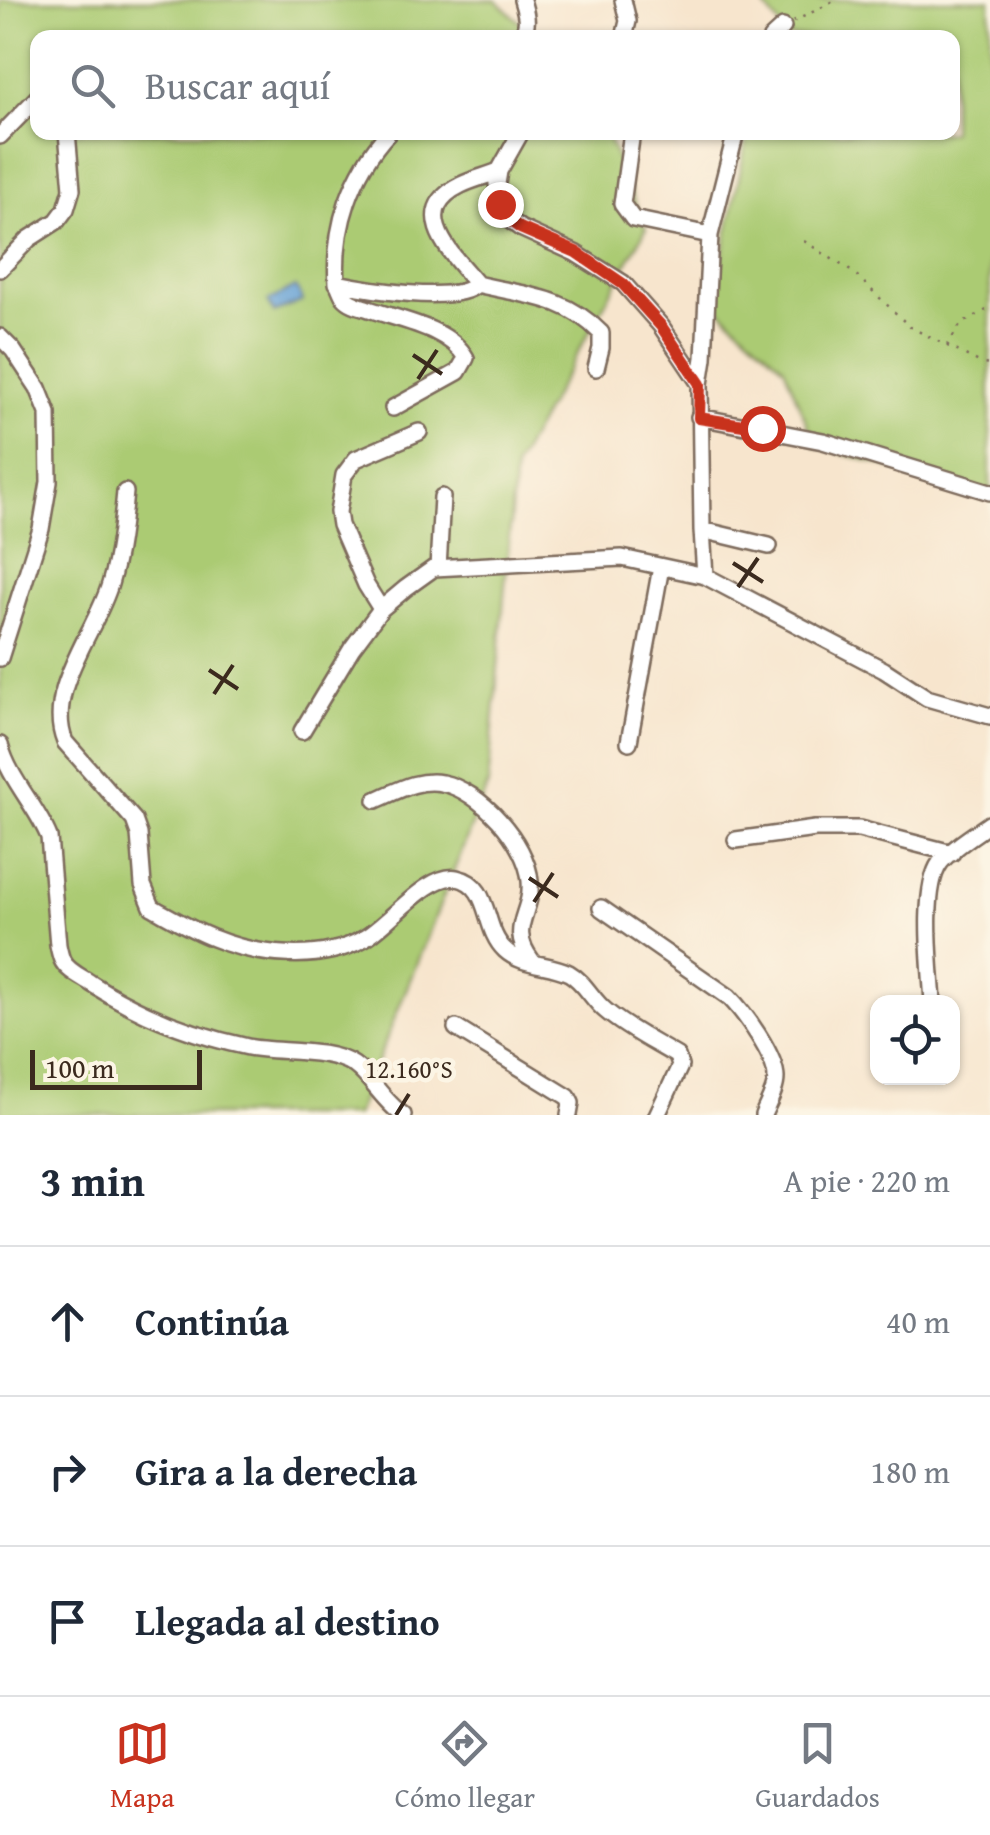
<!DOCTYPE html>
<html lang="es">
<head>
<meta charset="utf-8">
<style>
	:root { --surface:#fff; --page:#f6f6f7; --text:#1f2937; --muted:#747a83; --line:#e0e1e3; --accent:#c8321e }
	body { margin:0; font-family:"Gentium Book Plus",serif; background:var(--page); color:var(--text) }
	.controls { position:absolute; right:30px; bottom:30px; display:grid; overflow:hidden; border-radius:20px; box-shadow:0 2px 8px #0004 }
	.controls button { width:90px; height:90px; display:grid; place-items:center; padding:0; border:0; border-bottom:2px solid var(--line); background:var(--surface); color:var(--text); font:50px sans-serif }
	.scale { position:absolute; left:30px; bottom:25px; width:172px; box-sizing:border-box; padding-left:10px; border:5px solid #3b2a1e; border-top:0; font-size:28px; line-height:35px; white-space:nowrap; color:#3b2a1e; -webkit-text-stroke:8px #fcf5e5; paint-order:stroke }
	.stop { position:absolute; width:30px; height:30px; margin:-22px; border:8px solid #c8321e; border-radius:50%; background:#fff }
	.stop.end { background:#c8321e; border-color:#fff; box-shadow:0 2px 10px #0008 }
	.list { margin:0; padding:0; list-style:none }
	h2 { display:flex; justify-content:space-between; align-items:center; height:130px; margin:0; padding:0 40px; font-size:42px }
	h2 small { font-size:32px; font-weight:400; color:var(--muted) }
	.list li { display:grid; grid-template-columns:65px 1fr auto; gap:30px; align-items:center; box-sizing:border-box; height:150px; padding:0 40px; border-top:2px solid var(--line) }
	.list b { display:block; font-size:38px; white-space:nowrap }
	.list em { font-size:32px; font-style:normal; color:var(--muted) }
	.icon { flex:none; width:55px; height:55px; fill:none; stroke:currentColor; stroke-width:2; stroke-linecap:round; stroke-linejoin:round }
	.map { position:relative; flex:none; width:990px; height:1115px; overflow:hidden }
	.search { position:absolute; background:var(--surface); box-shadow:0 2px 8px #0004; left:30px; right:30px; top:30px; height:110px; display:flex; align-items:center; gap:25px; box-sizing:border-box; padding:0 35px; border-radius:20px; color:var(--muted); font-size:38px }
	.sheet { height:580px; background:var(--surface) }
	nav { display:flex; justify-content:space-around; align-items:center; box-sizing:border-box; height:140px; border-top:2px solid var(--line); background:var(--surface); font-size:28px; color:var(--muted) }
	nav a { display:grid; justify-items:center; gap:5px }
	nav .on { color:var(--accent) }
	.map>svg:first-child { display:block }
	.green { fill:#abcb73; stroke:#737a48; stroke-width:2.5 }
	.water { fill:#64a0d5; stroke:#50657a; stroke-width:2.5 }
	.lines { fill:none; stroke-linecap:round; stroke-linejoin:round }
	.minor-casing { stroke:#7d6b5b; stroke-width:20 }
	.path { stroke:#7d6b5b; stroke-width:2.5; stroke-dasharray:2.5 8; stroke-linecap:butt }
	.minor { stroke:#fff; stroke-width:15 }
	.route { stroke:#c8321e; stroke-width:12 }
	.ticks { fill:none; stroke:#3b2a1e; stroke-width:4 }
	.ticks-label { font-size:25px; text-anchor:middle; fill:#3b2a1e; stroke:#fcf5e5; stroke-width:9; stroke-linejoin:round; paint-order:stroke }
</style>
</head>
<body>
<div class="map">
<svg width="990" height="1115" viewBox="0 0 990 1115">
	<rect width="100%" height="100%" fill="#fcf5e5"/>
	<filter id="ink" filterUnits="userSpaceOnUse"><feTurbulence type="fractalNoise" baseFrequency=".01" numOctaves="2"/><feDisplacementMap in="SourceGraphic" scale="20" xChannelSelector="R" yChannelSelector="G"/><feConvolveMatrix kernelMatrix="1 2 1 2 8 2 1 2 1" color-interpolation-filters="sRGB"/></filter>
	<filter id="wash" filterUnits="userSpaceOnUse"><feTurbulence type="fractalNoise" baseFrequency=".0048" numOctaves="4" result="noise"/><feDisplacementMap in="SourceGraphic" scale="40" xChannelSelector="R" yChannelSelector="G"/><feGaussianBlur stdDeviation="2.25" result="paint"/><feColorMatrix in="noise" values="0 0 0 0 0 0 0 0 0 0 0 0 0 0 0 0 0 1.4 0 .05"/><feComposite in="paint" operator="in"/></filter>
	<g filter="url(#wash)">
		<rect width="100%" height="100%" fill="#f7e5cd"/>
		<path class="green" d="M0,0h496l40,37 -498,1v94l568,1 40,96 -131,237 -27,319 -132,330h-356z
			M760,0h230v496l-174,-50 -32,-79 -71,-64 35,-170 204,-1v-94l-166,-1 1,-2z"/>
		<path class="water" d="M296,287l7,14 -29,12 -6,-12z"/>
	</g>
	<g filter="url(#ink)">
		<g class="lines">
			<defs>
				<path id="minor" d="M623,0l5,21 -4,17
					M518,38c13,-11 8,-24 4,-38
					M771,38l12,-11
					M389,132c-38,41 -56,96 -52,151 29,6 120,22 140,1 -23,-28 -71,-72 -16,-99 12,-6 26,-9 38,-14
					M521,132l-22,39 -2,13 3,20 9,16 11,8 55,25 48,30 38,43 39,58 2,146 3,46
					M632,132l-10,72 11,15 77,16
					M0,136l38,-39
					M0,269l29,-30 28,-18 9,-12 6,-20 -5,-57
					M337,283c2,2 5,12 7,14 6,7 15,9 22,11 32,12 83,19 100,50l-8,14 -65,36
					M477,284c48,12 87,11 124,49v15l-5,20
					M0,337l13,13 25,38 10,25 1,69 -8,47 -41,129
					M700,384l4,-26 6,-123 26,-103
					M699,417l124,24 167,51
					M125,492c-3,31 -6,62 -15,92 -14,48 -66,107 -45,158l69,78 5,14 4,51 9,22c20,11 40,23 61,31 44,18 107,25 150,1 25,-13 65,-67 94,-61 35,7 25,51 48,72 17,16 44,13 64,23 16,9 23,27 37,38 21,18 48,31 71,45l3,10 -23,49
					M702,530l67,16
					M438,568l4,-71
					M381,609l-15,-24 -26,-60 -2,-13 6,-37 12,-16 63,-27
					M302,731l50,-83 29,-39 25,-21 28,-20 188,-10 83,18 179,94 43,28 63,18
					M629,742l32,-175
					M0,745c9,34 36,60 49,92l9,108c1,5 2,10 4,15 5,11 20,17 30,24 48,31 100,51 156,63 30,6 81,1 106,18 17,12 30,37 49,50
					M376,800c21,-9 43,-22 66,-17 38,7 85,60 88,98 3,34 -24,45 2,80
					M736,840l79,-11h44l93,24
					M601,908l128,89c15,15 47,59 47,81 0,12 -8,25 -13,37
					M933,1002c-2,-33 -12,-113 7,-139 12,-15 34,-28 49,-39
					M456,1028l112,69 3,6 -2,12"/>
			</defs>
			<use href="#minor" class="minor-casing"/>
			<path class="path" d="M793,22l43,-22
				M804,241l50,32 56,54 73,37 7,1
				M947,346l14,-22 29,-16"/>
			<use href="#minor" class="minor"/>
		</g>
	</g>
	<g class="lines" filter="url(#ink)">
		<path class="route" d="M500,204l9,16 11,8 56,24 47,32 38,42 39,58 -1,34 63,10"/>
	</g>
	<path class="ticks" d="M413,355l29,19M418,379l19,-29M733,563l30,19M738,587l20,-29M209,670l29,19M214,694l19,-29M529,878l29,19M534,902l19,-29M396,1115l13,-21"/>
	<g class="ticks-label">
		<text x="409" y="1078">12.160°S</text>
	</g>
</svg>
<div class="controls">
<button><svg class="icon" aria-label="locate" viewBox="0 0 24 24"><circle cx="12" cy="12" r="6"/><path d="M12 2v4M12 18v4M2 12h4M18 12h4"/></svg></button>
</div>
<div class="scale">100 m</div>
<div class="stop" style="left:762px;top:428px"></div>
<div class="stop end" style="left:500px;top:204px"></div>
<div class="search"><svg class="icon" aria-label="search" viewBox="0 0 24 24"><circle cx="10" cy="10" r="6"/><path d="M15 15l6 6"/></svg>Buscar aquí</div>
</div>
<section class="sheet">
<h2>3 min<small>A pie · 220 m</small></h2>
<ul class="list">
<li><svg class="icon" aria-label="ahead" viewBox="0 0 24 24"><path d="M12 20V5M6 11l6-6 6 6"/></svg><div><b>Continúa</b></div><em>40 m</em></li>
<li><svg class="icon" aria-label="right" viewBox="0 0 24 24"><path d="M7 20v-9h11M14 6l5 5-5 5"/></svg><div><b>Gira a la derecha</b></div><em>180 m</em></li>
<li><svg class="icon" aria-label="arrive" viewBox="0 0 24 24"><path d="M6 21V4h12l-3 4 3 4H6"/></svg><div><b>Llegada al destino</b></div></li>
</ul>
</section>
<nav>
<a class="on"><svg class="icon" aria-label="map" viewBox="0 0 24 24"><path d="M3 6l6-2 6 2 6-2v14l-6 2-6-2-6 2zM9 4v14M15 6v14"/></svg>Mapa</a>
<a><svg class="icon" aria-label="directions" viewBox="0 0 24 24"><path d="M12 3l9 9-9 9-9-9zM9 14v-3h6M13 9l2 2-2 2"/></svg>Cómo llegar</a>
<a><svg class="icon" aria-label="saved" viewBox="0 0 24 24"><path d="M7 4h10v16l-5-4-5 4z"/></svg>Guardados</a>
</nav>
</body>
</html>
